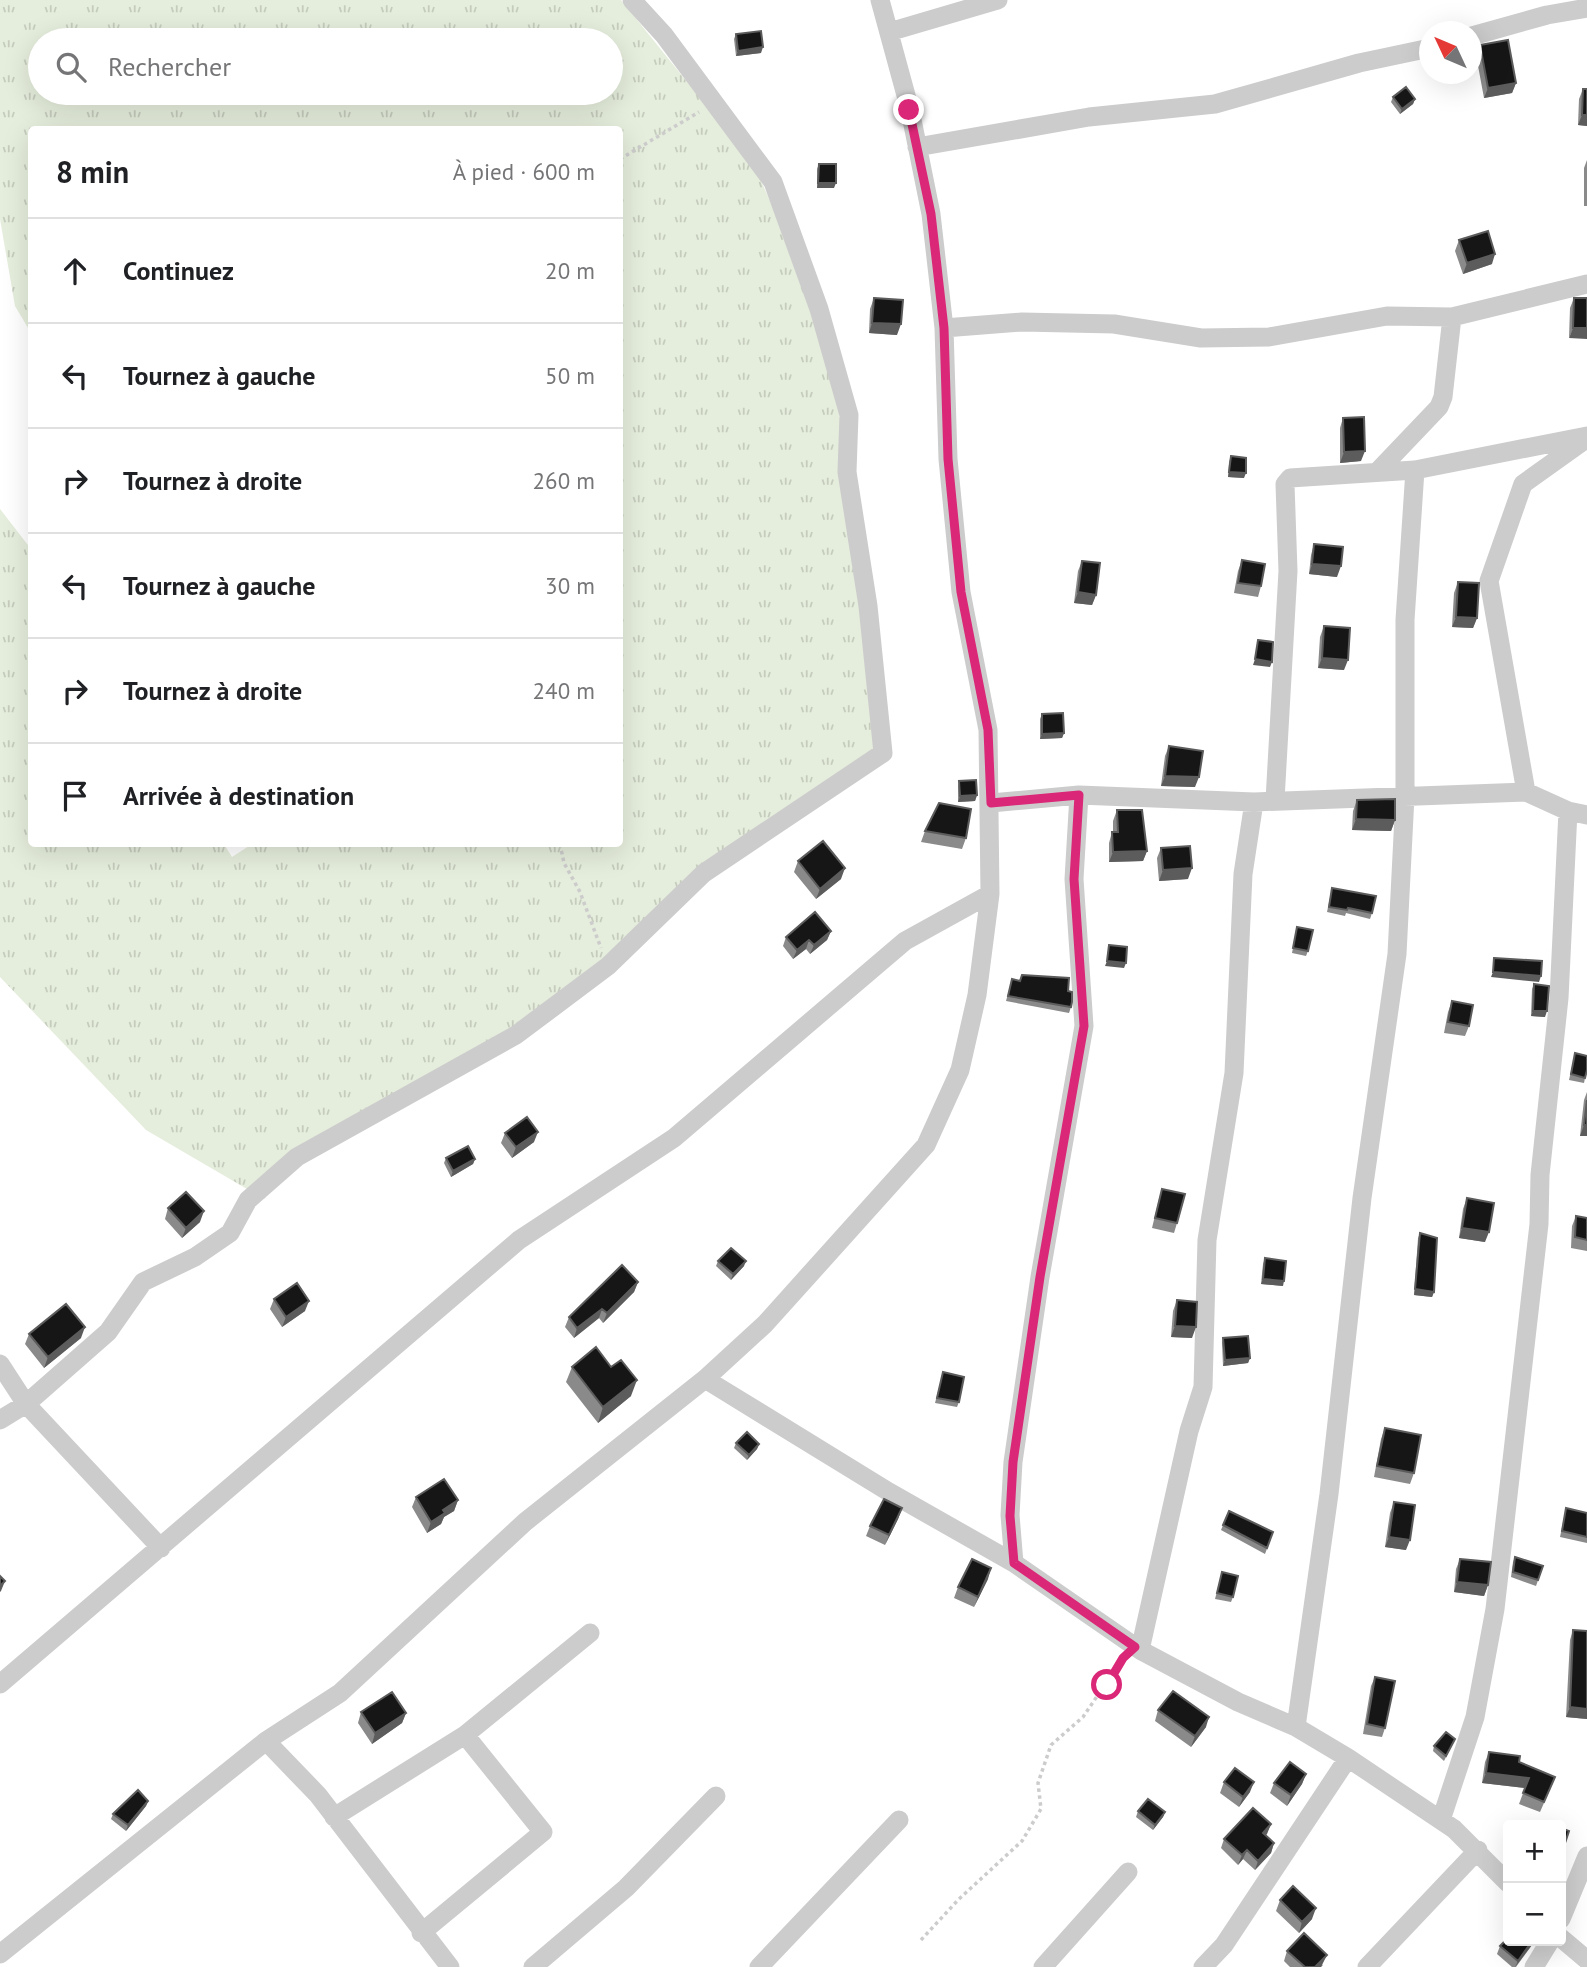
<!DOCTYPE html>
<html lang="fr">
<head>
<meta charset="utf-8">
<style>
	:root { --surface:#fff; --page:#f6f6f6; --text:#202124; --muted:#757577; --line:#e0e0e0 }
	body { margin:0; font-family:"PT Sans",sans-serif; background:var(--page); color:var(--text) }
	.controls { position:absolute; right:21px; bottom:21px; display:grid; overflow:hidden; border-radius:7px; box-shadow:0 7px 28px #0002 }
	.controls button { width:63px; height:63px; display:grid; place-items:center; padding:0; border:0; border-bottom:2px solid var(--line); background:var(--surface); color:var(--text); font:35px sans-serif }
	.compass { position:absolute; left:1419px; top:21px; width:63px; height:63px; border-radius:50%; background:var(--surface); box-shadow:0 7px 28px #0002; rotate:314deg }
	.stop { position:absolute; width:21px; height:21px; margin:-16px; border:5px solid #db2777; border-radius:50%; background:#fff }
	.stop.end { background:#db2777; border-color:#fff; box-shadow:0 2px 7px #0008 }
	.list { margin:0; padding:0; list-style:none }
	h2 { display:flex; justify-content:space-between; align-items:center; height:91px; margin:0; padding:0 28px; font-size:30px }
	h2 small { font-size:23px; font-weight:400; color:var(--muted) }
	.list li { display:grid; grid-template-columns:46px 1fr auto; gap:21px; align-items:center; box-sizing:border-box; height:105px; padding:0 28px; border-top:2px solid var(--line) }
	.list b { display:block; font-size:26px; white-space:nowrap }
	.list em { font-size:23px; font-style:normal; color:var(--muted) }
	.icon { flex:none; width:38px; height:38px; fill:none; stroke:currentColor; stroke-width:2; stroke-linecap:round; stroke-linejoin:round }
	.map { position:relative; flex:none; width:1587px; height:1967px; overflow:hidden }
	.search { position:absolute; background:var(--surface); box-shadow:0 7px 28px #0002; left:28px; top:28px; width:595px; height:77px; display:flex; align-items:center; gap:18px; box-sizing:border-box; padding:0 24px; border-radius:38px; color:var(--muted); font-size:26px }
	.panel { position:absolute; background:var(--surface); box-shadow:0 7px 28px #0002; left:28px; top:126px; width:595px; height:721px; border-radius:7px }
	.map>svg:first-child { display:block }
	.grass { fill:url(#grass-tufts); fill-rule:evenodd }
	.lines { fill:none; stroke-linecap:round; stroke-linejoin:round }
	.path { stroke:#ccc; stroke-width:3.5; stroke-dasharray:3.5 3.5; stroke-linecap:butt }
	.street { stroke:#ccc; stroke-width:19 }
	.wall { fill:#8a8a8a }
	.shaded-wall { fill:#5c5c5c }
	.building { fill:#161616; stroke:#5c5c5c; stroke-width:2 }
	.route { stroke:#db2777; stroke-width:9 }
</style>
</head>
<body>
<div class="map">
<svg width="1587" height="1967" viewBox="0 0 1587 1967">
	<defs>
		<pattern id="grass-tufts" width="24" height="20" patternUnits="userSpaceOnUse" patternTransform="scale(1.75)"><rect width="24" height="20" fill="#e5eddc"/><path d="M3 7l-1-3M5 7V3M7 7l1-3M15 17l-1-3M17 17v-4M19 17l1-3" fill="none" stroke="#c5ccbd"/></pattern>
	</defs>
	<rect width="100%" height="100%" fill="#fff"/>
	<path class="grass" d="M0,0h621l133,165 61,137 34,157 32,293 -192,142 -197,163 -206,113 -22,29 -118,-69 -146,-153v-468l31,40 1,295h192l8,13 20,-13h368v-714h-588l-1,203 -16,-27 -15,-87zM40,40h571v53h-571z"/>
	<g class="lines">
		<path class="path" d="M620,159l79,-47
			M560,844l4,19 16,29 21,56
			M921,1940l38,-41 63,-58 19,-32 -3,-26 13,-38 32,-28 38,-56"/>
		<path class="street" d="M889,32l109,-32
			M1472,36l75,-21 40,-7
			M917,147l172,-30 126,-13 144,-41 71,-15
			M944,328l78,-6 92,2 87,14 68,-1 118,-21 65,1 135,-33
			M1377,472l62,-65 4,-10 9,-80
			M1526,792l-37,-211 34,-97 63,-45
			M1275,800l13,-229 -3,-87 5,-6 125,-8 172,-34
			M991,803l88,-8
			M0,1364l26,40 135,144
			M705,1379l184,113 125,71 126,87 98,52 58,25 52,31 106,71 54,54
			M0,1420l26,-16 82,-72 35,-50 52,-25 35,-24 18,-33 49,-43 219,-122 92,-69 96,-93 179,-120 -15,-147 -21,-134 2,-57 -30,-106 -46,-127 -109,-147 -32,-35
			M1014,1563l-4,-48 3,-53 27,-185 44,-251 -10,-147 5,-84 175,7 272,-10 42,19 19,4
			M1140,1650l49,-219 14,-44 4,-147 27,-167 9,-199 11,-72
			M0,1684l519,-444 155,-102 231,-197 85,-47
			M1296,1727l33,-233 33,-296 35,-244 8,-158v-176l10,-150
			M465,1735l125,-102
			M266,1741l52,54 132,172
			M334,1817l131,-82 78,97 -122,101
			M1441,1820l34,-103 20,-108 44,-385 1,-49 19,-177 9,-187
			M1561,1919l26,-63
			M1561,1938l26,22
			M0,1954l266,-213 74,-48 185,-171 180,-143 60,-55 161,-179 34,-75 17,-75 13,-101 -2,-164 -27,-138 -13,-133 -4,-131 -13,-114 -21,-104 -30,-110
			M533,1967l93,-79 90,-92
			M759,1967l140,-147
			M1043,1967l85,-95
			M1203,1967l21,-22 124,-187
			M1367,1967l111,-117
			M1534,1967l16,-26"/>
	</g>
	<path class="wall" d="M736,34l25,19 -25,3 -2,-17z
		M1480,45l36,38 -4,10 -28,5 -8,-43z
		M1583,89h4v37l-9,-1 1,-26z
		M1393,97l22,2 -2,5 -13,10 -9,-12z
		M1587,160v46h-3v-38z
		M819,164l15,24h-17v-19z
		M1459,240l33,24 -29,10 -8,-23z
		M874,298l23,37 -28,-2 1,-24z
		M1574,298h13l-18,40 1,-30z
		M1343,418l18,43 -21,2v-35z
		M1231,456l13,22 -16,-1 1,-15z
		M1314,544l23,33 -28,-3 2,-19z
		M1242,560l19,26 -3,11 -24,-4 4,-22z
		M1082,561l14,34 -4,10 -18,-2 4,-32z
		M1458,582l19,36 -4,10 -21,-1 2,-34z
		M1324,626l20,44 -26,-2 2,-31z
		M1042,714l22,19 -2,5 -22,1v-20z
		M1169,746l26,41 -34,-1 4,-30z
		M959,781l18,14 -2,6 -17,1v-16z
		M1357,800l38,20 -4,11 -39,-1 1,-19z
		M1117,810l30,41 -4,10 -34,1v-19l3,-11h1v-11z
		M925,831l41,7 -4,11 -41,-7z
		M1161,848l27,31 -29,2 -2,-23z
		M798,861l43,18 -25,20 -22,-27z
		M1332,888l40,25 -2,6 -24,-6 -1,3 -18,-4z
		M1297,927l11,24 -2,5 -14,-3z
		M831,931l-4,9 -17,14 -4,-5 -13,10 -10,-13 3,-9z
		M1012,979l56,12 3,16 -2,6 -63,-12z
		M1534,984l11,33 -14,-1 1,-27z
		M1452,1001l17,25 -4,10 -21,-3 4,-21z
		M1575,1053l10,25 -1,5 -15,-3z
		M1587,1092v44h-7l4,-36z
		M505,1133l29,9 -22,16 -11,-15z
		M446,1158l29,1 -2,5 -22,13 -7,-14z
		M1162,1189l15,34 -3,10 -22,-5 7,-29z
		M1467,1198l18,44 -26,-4 4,-29z
		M168,1208l32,14 -18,16 -17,-19z
		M1576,1216l11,2v33l-16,-3 1,-22z
		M1420,1233l14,59 -2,5 -18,-2 4,-57z
		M1265,1258l18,28 -22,-2 2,-20z
		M718,1261l26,5 -13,14 -15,-14z
		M638,1282l-4,10 -31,31 -4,-5 -25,20 -9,-11 4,-10z
		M274,1299l31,12 -23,16 -12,-18z
		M1177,1300l15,38 -21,-1 2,-26z
		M29,1334l52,4 -37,30 -19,-24z
		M1223,1338l27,20 -2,5 -25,3 -1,-23z
		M572,1367l59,29 -33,27 -32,-41z
		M943,1372l16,30 -2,5 -22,-4z
		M1385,1428l29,45 -4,11 -36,-7 7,-38z
		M736,1443l23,1 -2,5 -10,11 -13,-12z
		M416,1497l42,3 -4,11 -10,6 -3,7 -14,9 -15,-26z
		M1394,1502l12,48 -21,-3 5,-34z
		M902,1508l-4,11 -13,26 -19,-9 4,-10z
		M1566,1508l21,5v30l-27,-6z
		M1229,1511l44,21 -8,22 -44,-24z
		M1515,1557l28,9 -7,20 -25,-9 2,-15z
		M1460,1559l28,26 -4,11 -30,-4 2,-23z
		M1222,1572l11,25 -2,5 -16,-3z
		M988,1579l-14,28 -20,-9 4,-11z
		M1573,1630l14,1v88l-21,-2 4,-77z
		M1375,1677l10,51 -3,9 -19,-3 8,-48z
		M1158,1710l48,17 -15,20 -36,-26z
		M361,1712l45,1 -4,10 -30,21 -14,-21z
		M1455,1739l-11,22 -11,-10 1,-5z
		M1489,1752l30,10 32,25 -11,25 -21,-8 6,-16 -43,-5 3,-21z
		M1306,1774l-4,10 -15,22 -17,-13 4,-10z
		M1224,1782l26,10 -11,15 -19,-14z
		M148,1801l-2,5 -20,25 -15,-12 2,-5z
		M1138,1811l27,1 -2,5 -10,13 -17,-13z
		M1271,1824l-5,11 8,8 -3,10 -16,17 -12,-11 -5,6 -17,-17 3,-9z
		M1280,1900l32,19 -13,14 -23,-22z
		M1535,1941l-19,26h-4l-15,-13 3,-8z
		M1287,1951l36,14 -2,2h-31l-6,-6z"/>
	<path class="shaded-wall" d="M763,47l-2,6 -25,3 2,-5z
		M1516,83l-4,10 -28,5 4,-10z
		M1415,99l-2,5 -13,10 2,-5z
		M1582,115h5v11l-9,-1z
		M818,183h18l-2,5h-17z
		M1495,254l-3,10 -29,10 4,-11z
		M872,323l29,1 -4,11 -28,-2z
		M1573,328h14v11l-18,-1z
		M1365,451l-4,10 -21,2 4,-11z
		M1229,472l17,1 -2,5 -16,-1z
		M1312,564l29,2 -4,11 -28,-3z
		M1078,592l18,3 -4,10 -18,-2z
		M1456,617l21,1 -4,10 -21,-1z
		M1322,658l26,2 -4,10 -26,-2z
		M1255,659l17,3 -2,5 -17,-2z
		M1064,733l-2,5 -22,1 2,-5z
		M1165,776l34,1 -4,10 -34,-1z
		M977,795l-2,6 -17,1 2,-6z
		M1356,819l39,1 -4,11 -39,-1z
		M1147,851l-4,10 -34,1 4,-10z
		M845,868l-4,11 -25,20 4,-10z
		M1192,868l-4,11 -29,2 4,-11z
		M831,931l-4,9 -17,14 4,-9z
		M809,940l-3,9 -13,10 4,-9z
		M1107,961l19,2 -2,5 -19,-2z
		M1493,972l48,4 -2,6 -48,-5z
		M1533,1011h14l-2,6 -14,-1z
		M1584,1125h3v11h-7z
		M538,1132l-4,10 -22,16 4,-11z
		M475,1159l-2,5 -22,13 2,-6z
		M204,1211l-4,11 -18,16 4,-10z
		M1462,1228l27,4 -4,10 -26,-4z
		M746,1261l-2,5 -13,14 2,-6z
		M1263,1279l21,2 -1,5 -22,-2z
		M638,1282l-4,10 -31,31 4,-10z
		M1415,1289l19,3 -2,5 -18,-2z
		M309,1301l-4,10 -23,16 4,-10z
		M602,1309l-3,9 -25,20 3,-10z
		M1175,1326l21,1 -4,11 -21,-1z
		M85,1327l-4,11 -37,30 4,-11z
		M1250,1358l-2,5 -25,3 2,-6z
		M637,1380l-6,16 -33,27 5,-16z
		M759,1444l-2,5 -10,11 2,-5z
		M458,1500l-4,11 -10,6 -3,7 -14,9 4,-11 12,-12z
		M902,1508l-4,11 -13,26 4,-10z
		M1389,1537l21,3 -4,10 -21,-3z
		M991,1568l-3,11 -14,28 4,-10z
		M5,1581l-4,10 -1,1v-6z
		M1457,1582l31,3 -4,11 -30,-4z
		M1570,1707l17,2v10l-21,-2z
		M406,1713l-4,10 -30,21 3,-11z
		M1209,1717l-3,10 -15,20 4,-11z
		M1486,1773l43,5 -4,10 -43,-5z
		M1306,1774l-4,10 -15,22 4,-11z
		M1254,1782l-4,10 -11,15 4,-10z
		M148,1801l-2,5 -20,25 2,-6z
		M1165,1812l-2,5 -10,13 2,-5z
		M1271,1824l-4,10 -8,8 4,-9z
		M1274,1843l-3,10 -16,17 3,-9z
		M1247,1850l-4,9 -5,6 4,-10z
		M1316,1908l-4,11 -13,14 3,-11z
		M1532,1941h3l-20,26 3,-6z
		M1327,1955l-6,12h-6z"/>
	<path class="building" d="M761,31l2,16 -25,4 -2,-17z
		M1508,40l8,43 -28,5 -8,-43z
		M1406,87l9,12 -13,10 -9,-12z
		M1583,89h4v26h-5z
		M819,164h17v19h-18z
		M1488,231l7,23 -28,9 -8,-23z
		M874,298l29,2 -2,24 -29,-1z
		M1574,298h13v30h-14z
		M1364,417l1,34 -21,1 -1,-34z
		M1231,456l15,2v15l-17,-1z
		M1314,544l29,3 -2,19 -29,-2z
		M1242,560l23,4 -4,22 -23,-3z
		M1082,561l18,2 -4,32 -18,-3z
		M1458,582l21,1 -2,35 -21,-1z
		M1324,626l26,2 -2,32 -26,-2z
		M1258,640l15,2 -1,20 -17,-3z
		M1063,713l1,20 -22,1v-20z
		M1169,746l34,5 -4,26 -34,-1z
		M976,780l1,15 -17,1 -1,-15z
		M1395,799v21l-39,-1 1,-19z
		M939,803l32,6 -5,29 -41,-7z
		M1117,810h25l5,41 -34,1 -1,-20h6z
		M823,841l22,27 -25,21 -22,-28z
		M1190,846l2,22 -29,2 -2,-22z
		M1332,888l44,8 -4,17 -24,-5 -1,2 -18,-3z
		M815,912l16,19 -17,14 -5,-5 -12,10 -11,-13z
		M1297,927l16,3 -5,21 -15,-3z
		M1109,945l18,2 -1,16 -19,-2z
		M1494,958l48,3 -1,15 -48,-4z
		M1022,975l47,3 -1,13 4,1v10l-1,5 -63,-11 4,-17 8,2z
		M1534,984l15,2 -2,25h-14z
		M1452,1001l21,4 -4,21 -21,-4z
		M1575,1053l12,3v14l-2,8 -14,-4z
		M1587,1100v25h-3z
		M527,1117l11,15 -22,15 -11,-14z
		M468,1146l7,13 -22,12 -7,-13z
		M1162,1189l23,5 -8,29 -22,-5z
		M186,1192l18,19 -18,17 -18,-20z
		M1467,1198l27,5 -5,29 -27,-4z
		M1576,1216l11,2v22l-12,-3z
		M1420,1233l17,5 -3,54 -19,-3z
		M731,1248l15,13 -13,13 -15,-13z
		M1265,1258l21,3 -2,20 -21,-2z
		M622,1265l16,17 -31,31 -5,-4 -25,19 -8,-11z
		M297,1283l12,18 -23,16 -12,-18z
		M1177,1300l20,2 -1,25 -21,-1z
		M66,1304l19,23 -37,30 -19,-23z
		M1248,1336l2,22 -25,2 -2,-22z
		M596,1347l15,20 10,-7 16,20 -34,27 -31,-40z
		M943,1372l21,5 -5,25 -22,-4z
		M1385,1428l36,7 -7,38 -37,-7z
		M747,1432l12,12 -10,11 -13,-12z
		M444,1479l14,21 -15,10 2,3 -14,9 -15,-25z
		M884,1499l18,9 -13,27 -19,-9z
		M1394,1502l21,3 -5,35 -21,-3z
		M1566,1508l21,5v24l-25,-6z
		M1229,1511l44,21 -6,16 -44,-23z
		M1515,1557l28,9 -5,14 -25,-8z
		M972,1559l19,9 -13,29 -20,-10z
		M1460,1559l31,3 -3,23 -31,-3z
		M1222,1572l16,4 -5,21 -16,-4z
		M0,1576l5,5 -5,5z
		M1573,1630l14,1v78l-17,-2z
		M1375,1677l20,4 -10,47 -18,-4z
		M1173,1691l36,26 -14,19 -37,-26z
		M392,1692l14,21 -31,20 -14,-21z
		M1446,1732l9,7 -9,17 -12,-10z
		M1489,1752l31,4 -1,6 36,15 -11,25 -21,-9 6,-15 -43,-5z
		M1290,1762l16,12 -15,21 -17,-12z
		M1235,1768l19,14 -11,15 -19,-15z
		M138,1790l10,11 -20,24 -15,-11z
		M1148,1799l17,13 -10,13 -17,-14z
		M1253,1808l18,16 -8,9 11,10 -16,18 -11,-11 -5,5 -18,-16z
		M1561,1828l8,3 -7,21h-1z
		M1293,1886l23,22 -14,14 -22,-22z
		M1304,1933l23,22 -12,12h-10l-18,-16z
		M1508,1938v3h24l-14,20 -18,-15z"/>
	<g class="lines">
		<path class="route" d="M909,110l22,104 13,114 4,131 13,133 27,138 3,73 88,-8 -5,84 10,147 -44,251 -27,185 -3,54 4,47 121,84 -12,11 -16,27"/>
	</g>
</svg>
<div class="controls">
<button>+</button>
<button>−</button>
</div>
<svg class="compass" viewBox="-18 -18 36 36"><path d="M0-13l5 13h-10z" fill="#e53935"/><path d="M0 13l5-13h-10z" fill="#757577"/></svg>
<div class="stop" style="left:1107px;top:1685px"></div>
<div class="stop end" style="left:909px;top:110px"></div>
<div class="search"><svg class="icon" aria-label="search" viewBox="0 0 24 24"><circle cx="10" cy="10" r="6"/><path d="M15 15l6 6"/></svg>Rechercher</div>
<section class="panel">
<h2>8 min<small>À pied · 600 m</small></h2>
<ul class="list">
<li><svg class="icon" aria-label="ahead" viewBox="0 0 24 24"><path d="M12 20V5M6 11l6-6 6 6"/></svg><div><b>Continuez</b></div><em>20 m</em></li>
<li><svg class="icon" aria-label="left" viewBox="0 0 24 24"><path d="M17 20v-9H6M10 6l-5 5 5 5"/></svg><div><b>Tournez à gauche</b></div><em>50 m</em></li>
<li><svg class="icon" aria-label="right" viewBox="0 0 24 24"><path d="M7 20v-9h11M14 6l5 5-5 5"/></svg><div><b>Tournez à droite</b></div><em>260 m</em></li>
<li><svg class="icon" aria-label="left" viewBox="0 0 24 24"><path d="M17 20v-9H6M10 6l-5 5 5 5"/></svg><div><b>Tournez à gauche</b></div><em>30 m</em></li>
<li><svg class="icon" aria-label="right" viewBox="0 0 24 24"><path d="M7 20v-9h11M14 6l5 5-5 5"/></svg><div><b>Tournez à droite</b></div><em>240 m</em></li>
<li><svg class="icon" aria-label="arrive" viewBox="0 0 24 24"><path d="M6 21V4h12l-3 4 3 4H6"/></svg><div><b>Arrivée à destination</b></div></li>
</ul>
</section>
</div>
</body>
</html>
